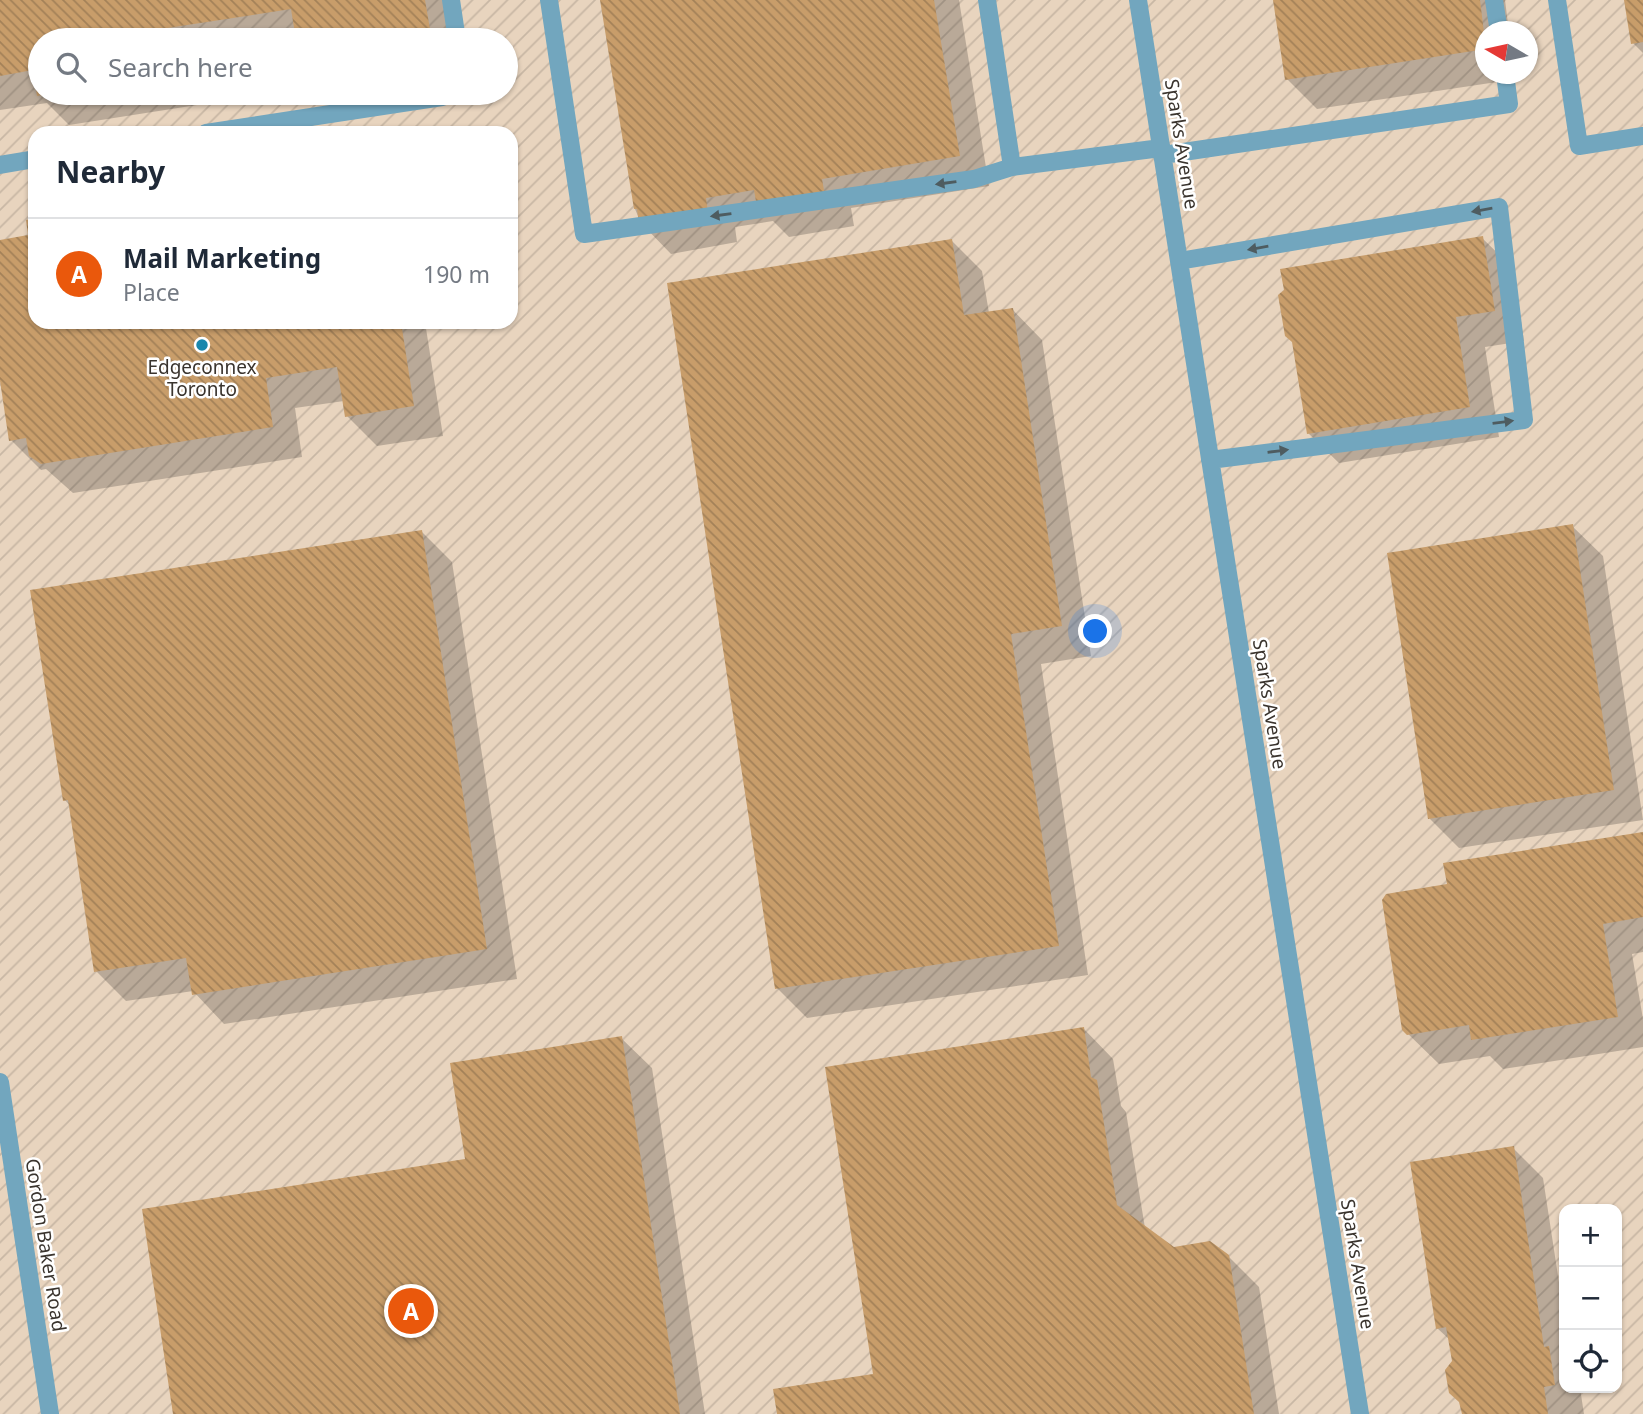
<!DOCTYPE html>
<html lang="en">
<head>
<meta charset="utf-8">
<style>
	:root { --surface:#fff; --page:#f6f6f7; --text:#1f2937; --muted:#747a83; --line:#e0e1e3; --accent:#ea580c }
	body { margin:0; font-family:"Noto Sans",sans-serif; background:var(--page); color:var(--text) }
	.controls { position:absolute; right:21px; bottom:21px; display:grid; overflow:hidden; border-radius:14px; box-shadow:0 2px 5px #0004 }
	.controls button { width:63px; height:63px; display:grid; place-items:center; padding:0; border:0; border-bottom:2px solid var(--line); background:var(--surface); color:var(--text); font:35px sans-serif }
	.compass { position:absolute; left:1475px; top:21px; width:63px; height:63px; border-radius:50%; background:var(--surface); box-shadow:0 2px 5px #0004; rotate:279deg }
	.you { position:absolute; left:1096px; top:632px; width:24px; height:24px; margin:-18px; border:5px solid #fff; border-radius:50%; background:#1a73e8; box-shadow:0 0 0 10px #1a73e833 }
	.badge { display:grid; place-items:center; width:46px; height:46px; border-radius:50%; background:var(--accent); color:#fff; font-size:23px; font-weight:700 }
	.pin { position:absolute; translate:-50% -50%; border:4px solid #fff; box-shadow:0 2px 7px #0006 }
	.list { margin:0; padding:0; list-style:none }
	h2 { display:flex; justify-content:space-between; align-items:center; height:91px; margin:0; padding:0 28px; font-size:30px }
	h2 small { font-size:23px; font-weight:400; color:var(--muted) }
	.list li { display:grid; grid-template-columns:46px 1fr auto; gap:21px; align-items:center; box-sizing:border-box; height:112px; padding:0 28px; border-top:2px solid var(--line) }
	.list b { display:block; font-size:26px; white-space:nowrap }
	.list p { margin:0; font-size:23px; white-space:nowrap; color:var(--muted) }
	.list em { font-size:23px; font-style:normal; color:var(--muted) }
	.icon { flex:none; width:38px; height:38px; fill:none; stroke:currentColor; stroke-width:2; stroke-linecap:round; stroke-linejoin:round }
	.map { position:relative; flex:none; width:1643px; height:1414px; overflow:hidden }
	.search { position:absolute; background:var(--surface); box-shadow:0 2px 5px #0004; left:28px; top:28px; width:490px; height:77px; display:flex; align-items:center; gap:18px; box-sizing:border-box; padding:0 24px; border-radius:38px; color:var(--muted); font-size:26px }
	.panel { position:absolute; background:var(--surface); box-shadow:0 2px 5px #0004; left:28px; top:126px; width:490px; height:203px; border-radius:21px }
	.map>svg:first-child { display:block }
	.industrial { fill:url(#industrial-furrows); fill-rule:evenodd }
	.shadow { fill:#0003 }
	.building { fill:url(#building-back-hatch) }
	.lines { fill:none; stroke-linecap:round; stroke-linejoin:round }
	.minor { stroke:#72a6be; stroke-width:18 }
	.oneway { fill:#4e5c60 }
	.poi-dot { fill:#1887ad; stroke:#fff; stroke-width:2.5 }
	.labels { text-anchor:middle; stroke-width:5; stroke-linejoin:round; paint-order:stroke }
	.street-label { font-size:19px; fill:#3a342e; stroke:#fff }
	.poi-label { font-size:19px; fill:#3a342e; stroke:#fff }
</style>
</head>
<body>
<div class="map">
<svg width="1643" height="1414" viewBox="0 0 1643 1414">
	<defs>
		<pattern id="industrial-furrows" width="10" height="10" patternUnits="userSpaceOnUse" patternTransform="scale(1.75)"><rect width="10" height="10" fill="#e8d4be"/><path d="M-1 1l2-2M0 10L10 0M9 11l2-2" fill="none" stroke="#c8b7a4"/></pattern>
		<pattern id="building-back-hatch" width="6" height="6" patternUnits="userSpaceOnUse" patternTransform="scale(1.75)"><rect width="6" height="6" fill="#c89d6a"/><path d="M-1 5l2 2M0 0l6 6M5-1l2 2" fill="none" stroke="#a38158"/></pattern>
	</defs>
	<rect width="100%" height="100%" fill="#eedfcf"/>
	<path class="industrial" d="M0,0h1643v1414h-1643zM1486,32h42v42h-42zM40,40h466v53h-466zM35,133h476v189h-476zM1564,1209h53v179h-53z"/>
	<path class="shadow" d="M0,0h450l6,40h-416v53h155l2,12 -128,20 -22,-22 -47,7z
		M602,0h357l30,186 -138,22 3,18 -65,11 -16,-16 -38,6 2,15 -66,12 -30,-31 -6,-14z
		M1275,0h230l4,32h-23v42h30l1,5 -200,30 -30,-30z
		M1626,0h17v53l-10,-10z
		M35,220v102h390l18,114 -66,10 -30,-30 -3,-15 -49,7 7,49 -229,36 -27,-24 -5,1 -30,-30 -11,-70v-128l30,-5z
		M1482,238l31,30 11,73 -39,6 14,90 -160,26 -31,-30 -22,-143z
		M952,241l30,30 7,42 23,-4 30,31 49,316 -50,8 47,311 -281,43 -30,-30z
		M1572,526l31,30 40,264 -184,28 -30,-30z
		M422,532l30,30 65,417 -293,45 -31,-33 -67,10 -30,-30 -25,-164 -6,-7z
		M1643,833v119l-11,2 11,65v28l-140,22 -13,-13 -51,8 -35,-34 45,-144z
		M1083,1028l30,31 8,47 5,6 19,116 28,21 55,7 31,31 20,127h-500l96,-39z
		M621,1038l31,30 53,346h-530l292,-254z
		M1513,1148l30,30 21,137v73h16l4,26h-120l-13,-73 -14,-13z"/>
	<path class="building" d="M0,0h425l6,35 -37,5h-98l-5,-31 -130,20 1,11h-122v53l8,1 -11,2 -4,-26 -33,6z
		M600,0h334l26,156 -138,23 3,17 -68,11 -3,-17 -48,8 2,15 -69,11 -2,-15h-3z
		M1273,0h207l6,49 -201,31z
		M1624,0h19v42l-12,2z
		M35,218v104h366l13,84 -69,11 -8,-50 -71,11 7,49 -232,37 -12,-8 -3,-18 -17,3 -9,-60v-141l28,-5 -2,-15z
		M1483,236l12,75 -39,6 14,90 -163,27 -15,-92 -7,-6 -7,-41 6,-5 -4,-21z
		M952,239l12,76 49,-7 49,318 -51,8 48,312 -284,43 -108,-706z
		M1573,524l41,266 -186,29 -41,-266z
		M422,530l65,419 -295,46 -6,-37 -92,14 -26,-172 -5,1 -33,-211z
		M1643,832v85l-40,7 15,93 -147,23 -2,-15 -62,10 -5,-5 -20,-130 4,-6 61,-10 -4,-21z
		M1084,1027l7,50 6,3 20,125 57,42 36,-6 19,14 25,159h-477l-4,-25 100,-15 -48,-307z
		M622,1036l58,378h-507l-31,-205 323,-50 -15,-96z
		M1514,1146l30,201 5,-1 6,39 -11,2 4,27h-86l-3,-12 -10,-9 -4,-23 7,-9 -6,-34 -10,2 -26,-167z"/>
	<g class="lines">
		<path class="minor" d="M451,0l6,40
			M549,0l35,234 390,-55 38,-12
			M987,0l25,167 149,-19
			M1138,0l222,1414
			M1494,0l5,32
			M1557,0l22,146 64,-10
			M206,133l236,-36 3,-4
			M1163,155l346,-51 -4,-30
			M0,165l35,-6
			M1179,261l320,-54 25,213 -314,40
			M0,1082l50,332"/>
	</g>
	<defs><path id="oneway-solid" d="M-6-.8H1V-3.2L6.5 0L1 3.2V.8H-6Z" transform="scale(1.75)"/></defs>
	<g class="oneway">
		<use href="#oneway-solid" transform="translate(946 183) rotate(172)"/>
		<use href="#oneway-solid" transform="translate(1482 210) rotate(170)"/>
		<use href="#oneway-solid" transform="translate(721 215) rotate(172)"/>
		<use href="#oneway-solid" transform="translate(1258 248) rotate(170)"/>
		<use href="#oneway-solid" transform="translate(1503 422) rotate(-7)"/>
		<use href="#oneway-solid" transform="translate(1278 451) rotate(-7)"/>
	</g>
	<circle class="poi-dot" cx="202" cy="345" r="7"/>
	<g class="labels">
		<g class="street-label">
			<text transform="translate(1182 144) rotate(81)" y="7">Sparks Avenue</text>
			<text transform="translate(1270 704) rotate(81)" y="7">Sparks Avenue</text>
			<text transform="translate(46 1245) rotate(81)" y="7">Gordon Baker Road</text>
			<text transform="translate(1358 1264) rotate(81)" y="7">Sparks Avenue</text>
		</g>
		<g class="poi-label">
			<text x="202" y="374">Edgeconnex<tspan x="202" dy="22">Toronto</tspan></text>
		</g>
	</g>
</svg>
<div class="controls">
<button>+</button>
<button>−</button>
<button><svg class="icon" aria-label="locate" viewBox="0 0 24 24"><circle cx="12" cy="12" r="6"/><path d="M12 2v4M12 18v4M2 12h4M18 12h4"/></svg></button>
</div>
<svg class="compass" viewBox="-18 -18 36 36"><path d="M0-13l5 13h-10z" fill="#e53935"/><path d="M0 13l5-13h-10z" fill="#747a83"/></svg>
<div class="you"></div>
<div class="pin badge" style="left:411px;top:1311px">A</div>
<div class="search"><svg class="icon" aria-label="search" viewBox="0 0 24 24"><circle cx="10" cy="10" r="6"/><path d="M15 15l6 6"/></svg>Search here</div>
<section class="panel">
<h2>Nearby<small></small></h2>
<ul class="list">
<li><span class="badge">A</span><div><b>Mail Marketing</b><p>Place</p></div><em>190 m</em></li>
</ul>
</section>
</div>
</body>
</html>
